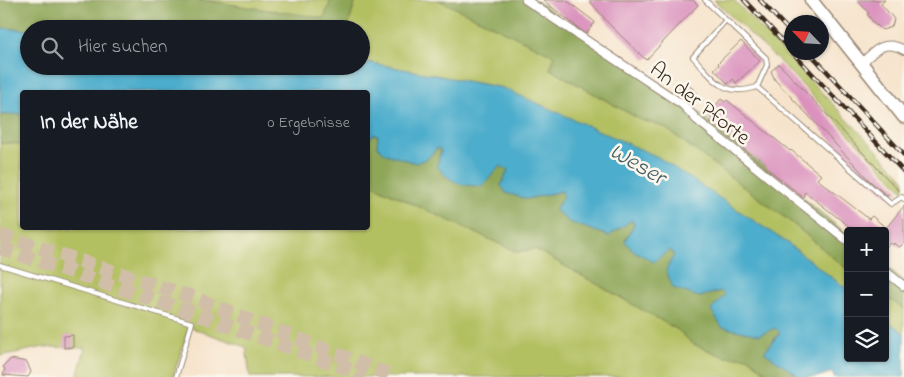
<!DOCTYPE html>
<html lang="de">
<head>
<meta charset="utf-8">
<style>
	:root { --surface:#171b24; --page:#242831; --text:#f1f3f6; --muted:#9ea1a6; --line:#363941 }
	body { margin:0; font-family:"Indie Flower",sans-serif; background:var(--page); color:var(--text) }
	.controls { position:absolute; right:15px; bottom:15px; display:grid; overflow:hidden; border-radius:5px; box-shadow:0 1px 4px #0004 }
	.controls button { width:45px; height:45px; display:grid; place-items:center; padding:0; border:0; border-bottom:1px solid var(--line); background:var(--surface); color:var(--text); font:25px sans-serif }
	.compass { position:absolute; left:784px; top:15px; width:45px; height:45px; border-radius:50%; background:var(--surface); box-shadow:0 1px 4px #0004; rotate:295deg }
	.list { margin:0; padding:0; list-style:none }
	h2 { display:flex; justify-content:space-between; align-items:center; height:65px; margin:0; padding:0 20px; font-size:21px }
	h2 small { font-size:16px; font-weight:400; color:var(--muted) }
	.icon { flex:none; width:28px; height:28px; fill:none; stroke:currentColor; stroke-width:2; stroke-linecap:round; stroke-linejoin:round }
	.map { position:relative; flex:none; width:904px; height:377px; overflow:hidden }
	.search { position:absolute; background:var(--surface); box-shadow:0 1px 4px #0004; left:20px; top:20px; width:350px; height:55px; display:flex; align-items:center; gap:12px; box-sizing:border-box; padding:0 18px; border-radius:28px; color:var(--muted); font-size:19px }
	.panel { position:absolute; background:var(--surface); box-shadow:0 1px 4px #0004; left:20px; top:90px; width:350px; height:140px; border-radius:5px }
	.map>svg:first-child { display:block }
	.green { fill:#b3c062; stroke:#777540 }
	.forest { fill:#8ea658; stroke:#64683b }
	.water { fill:#4dadcc; stroke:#446c75 }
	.building { fill:#da91bd }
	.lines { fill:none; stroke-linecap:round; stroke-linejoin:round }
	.trunk-tunnel { stroke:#d1bea8; stroke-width:14; stroke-dasharray:14 7; stroke-linecap:butt }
	.service-casing { stroke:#988674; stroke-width:6 }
	.minor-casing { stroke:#988674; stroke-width:10 }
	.primary-casing { stroke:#988674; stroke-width:15 }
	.service { stroke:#fff; stroke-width:4 }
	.minor { stroke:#fff; stroke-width:8 }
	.primary { stroke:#fff; stroke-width:12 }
	.rail-casing { stroke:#3b2a1e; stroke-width:4.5 }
	.rail { stroke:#fbf7ec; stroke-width:2.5; stroke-dasharray:8; stroke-linecap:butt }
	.labels { text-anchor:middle; stroke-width:5; stroke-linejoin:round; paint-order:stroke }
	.street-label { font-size:22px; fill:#3b2a1e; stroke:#fbf7ec }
	.water-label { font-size:24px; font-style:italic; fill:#425e64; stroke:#fbf7ec }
</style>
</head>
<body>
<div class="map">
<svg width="904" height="377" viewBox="0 0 904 377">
	<rect width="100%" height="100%" fill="#fbf7ec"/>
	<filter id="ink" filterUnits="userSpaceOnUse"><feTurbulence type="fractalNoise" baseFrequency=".02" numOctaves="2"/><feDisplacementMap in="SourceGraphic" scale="10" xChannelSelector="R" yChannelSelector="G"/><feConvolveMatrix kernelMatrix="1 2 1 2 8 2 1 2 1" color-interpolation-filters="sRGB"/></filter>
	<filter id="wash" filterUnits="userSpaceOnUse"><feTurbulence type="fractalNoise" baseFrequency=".0096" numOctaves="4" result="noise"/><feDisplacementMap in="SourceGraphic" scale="20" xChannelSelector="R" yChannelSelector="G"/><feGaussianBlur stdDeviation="1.12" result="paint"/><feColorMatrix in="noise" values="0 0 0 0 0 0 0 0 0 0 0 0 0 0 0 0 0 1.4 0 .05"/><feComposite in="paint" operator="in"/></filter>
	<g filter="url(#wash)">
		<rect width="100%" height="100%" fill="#f6e3cb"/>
		<path class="green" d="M186,0h145l-6,19 -118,-18z
			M356,0h83l116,56 -5,13 91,51 23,7 128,96 56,47v20l-62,-48 -283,-154 -142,-27v-32h-14z
			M714,0h20l170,179v13l-122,-128z
			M0,143l22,1v84h346v-45l149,69 18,-3 143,81 15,14 32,13h23l16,14 4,6h-518l-4,-30 -57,-20 -16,50h-96l8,-29 -41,-1 -44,9z
			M885,296l19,13v24l-19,-14z"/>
		<path class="forest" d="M0,0h186l21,1 117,17 7,-18h25l-9,29 -318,1 -29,-2z
			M439,0h96l151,102 162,133v35l-56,-47 -128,-96 -23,-7 -91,-51 5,-13z
			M22,114v30l-22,-1v-28z
			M374,134l54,24 9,-10 5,2 40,36 18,-20 8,4 19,29 35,-8 1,6 -8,13 53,26 24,-16 2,4 -9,17 45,9 29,47 22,-6 54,37 5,4 -15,19 35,26h-32l-4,-6 -16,-14h-23l-32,-13 -15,-14 -143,-81 -18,3 -149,-69v-44z
			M885,265l19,16v28l-19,-13z"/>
		<path class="water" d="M0,28l29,2v36h332v-5l142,27 155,69 128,85 62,48v68h37v-39l19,14v44h-71l1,-1 -2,-4 -15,5h-17l-36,-25 16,-19 -5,-5 -16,7 -37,-8 -11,-17 14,-15 -4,-4 -22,6 -26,-9 -7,-18 8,-15 -4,-5 -17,12 -22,-13 -6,-8 9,-17 -2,-4 -23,16 -40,-14 -14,-12 8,-13 -1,-6 -35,8 -21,-6 -5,-8 7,-15 -8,-4 -18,20c-20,0 -32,-3 -45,-20l4,-16 -4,-2 -9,10 -12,5 -30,-9 -9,-8 1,-11 -4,-1 -6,5v-47h-346v22l-22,1z"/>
		<g id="blocks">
			<path class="building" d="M543,0h23l29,22 -9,12z
				M589,0h104l5,5 -52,55 -37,-36z
				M857,0h28l-4,4 13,15 -2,7 -3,2 -7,2 -5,-5 -1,1 -9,-12 2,-1z
				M741,41l19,20 -24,22 -3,-4 -5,5 -14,-15 5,-4 -1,-2z
				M779,64l119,126 -6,6 -7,-2 -15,-13 -95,-101 -4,-9z
				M686,83l11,9 -7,10 -11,-10z
				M721,99l4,3 2,-2 63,51 1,-1 30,25 -4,4 52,40 3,-3 14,12 18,-22v37l-3,3 -3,1 -4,-4 -1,2 -3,-2 -5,5v-17h-30l-50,-39 -2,5 -93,-75 2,-3 -4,-4z
				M73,335v12l-9,1v-12z
				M11,359l16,3 4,10 -3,5 -25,-2 2,-6 -2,-2z"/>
		</g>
	</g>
	<g filter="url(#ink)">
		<use href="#blocks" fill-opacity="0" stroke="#988674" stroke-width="1"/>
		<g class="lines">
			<path class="trunk-tunnel" d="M0,235l192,62 203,80
				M0,248l188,63 163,59 14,7"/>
			<defs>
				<path id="service" d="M705,0l21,20
					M726,20l40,38 1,7 -10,22c-34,11 -43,-8 -64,-30z
					M757,87l134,117 11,-7 2,2
					M0,265l192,58 -16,54"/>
				<path id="minor" d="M526,0l157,105 14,15 151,121
					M861,64c14,-14 23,-25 43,-14
					M885,271l19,15"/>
				<path id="primary" d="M811,0l93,117"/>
			</defs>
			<use href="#service" class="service-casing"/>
			<use href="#minor" class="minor-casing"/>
			<use href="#primary" class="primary-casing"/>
			<use href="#service" class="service"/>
			<use href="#minor" class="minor"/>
			<use href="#primary" class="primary"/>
			<defs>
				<path id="rail" d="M744,0l48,51
					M760,0l32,34
					M792,52l112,120
					M809,52l95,103"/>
			</defs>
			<use href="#rail" class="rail-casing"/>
			<use href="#rail" class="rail"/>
		</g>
	</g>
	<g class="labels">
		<g class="street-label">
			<text transform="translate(701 102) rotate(38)" y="8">An der Pforte</text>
		</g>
		<g class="water-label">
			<text transform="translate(638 163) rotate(30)" y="8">Weser</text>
		</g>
	</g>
</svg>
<div class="controls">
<button>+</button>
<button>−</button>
<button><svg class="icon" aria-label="layers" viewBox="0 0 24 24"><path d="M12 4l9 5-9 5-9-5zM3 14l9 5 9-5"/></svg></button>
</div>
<svg class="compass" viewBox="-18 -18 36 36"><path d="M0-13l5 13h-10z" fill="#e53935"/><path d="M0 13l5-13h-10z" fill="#9ea1a6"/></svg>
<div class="search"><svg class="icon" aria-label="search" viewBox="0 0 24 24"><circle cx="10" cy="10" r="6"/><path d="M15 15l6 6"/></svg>Hier suchen</div>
<section class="panel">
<h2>In der Nähe<small>0 Ergebnisse</small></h2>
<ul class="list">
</ul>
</section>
</div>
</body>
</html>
